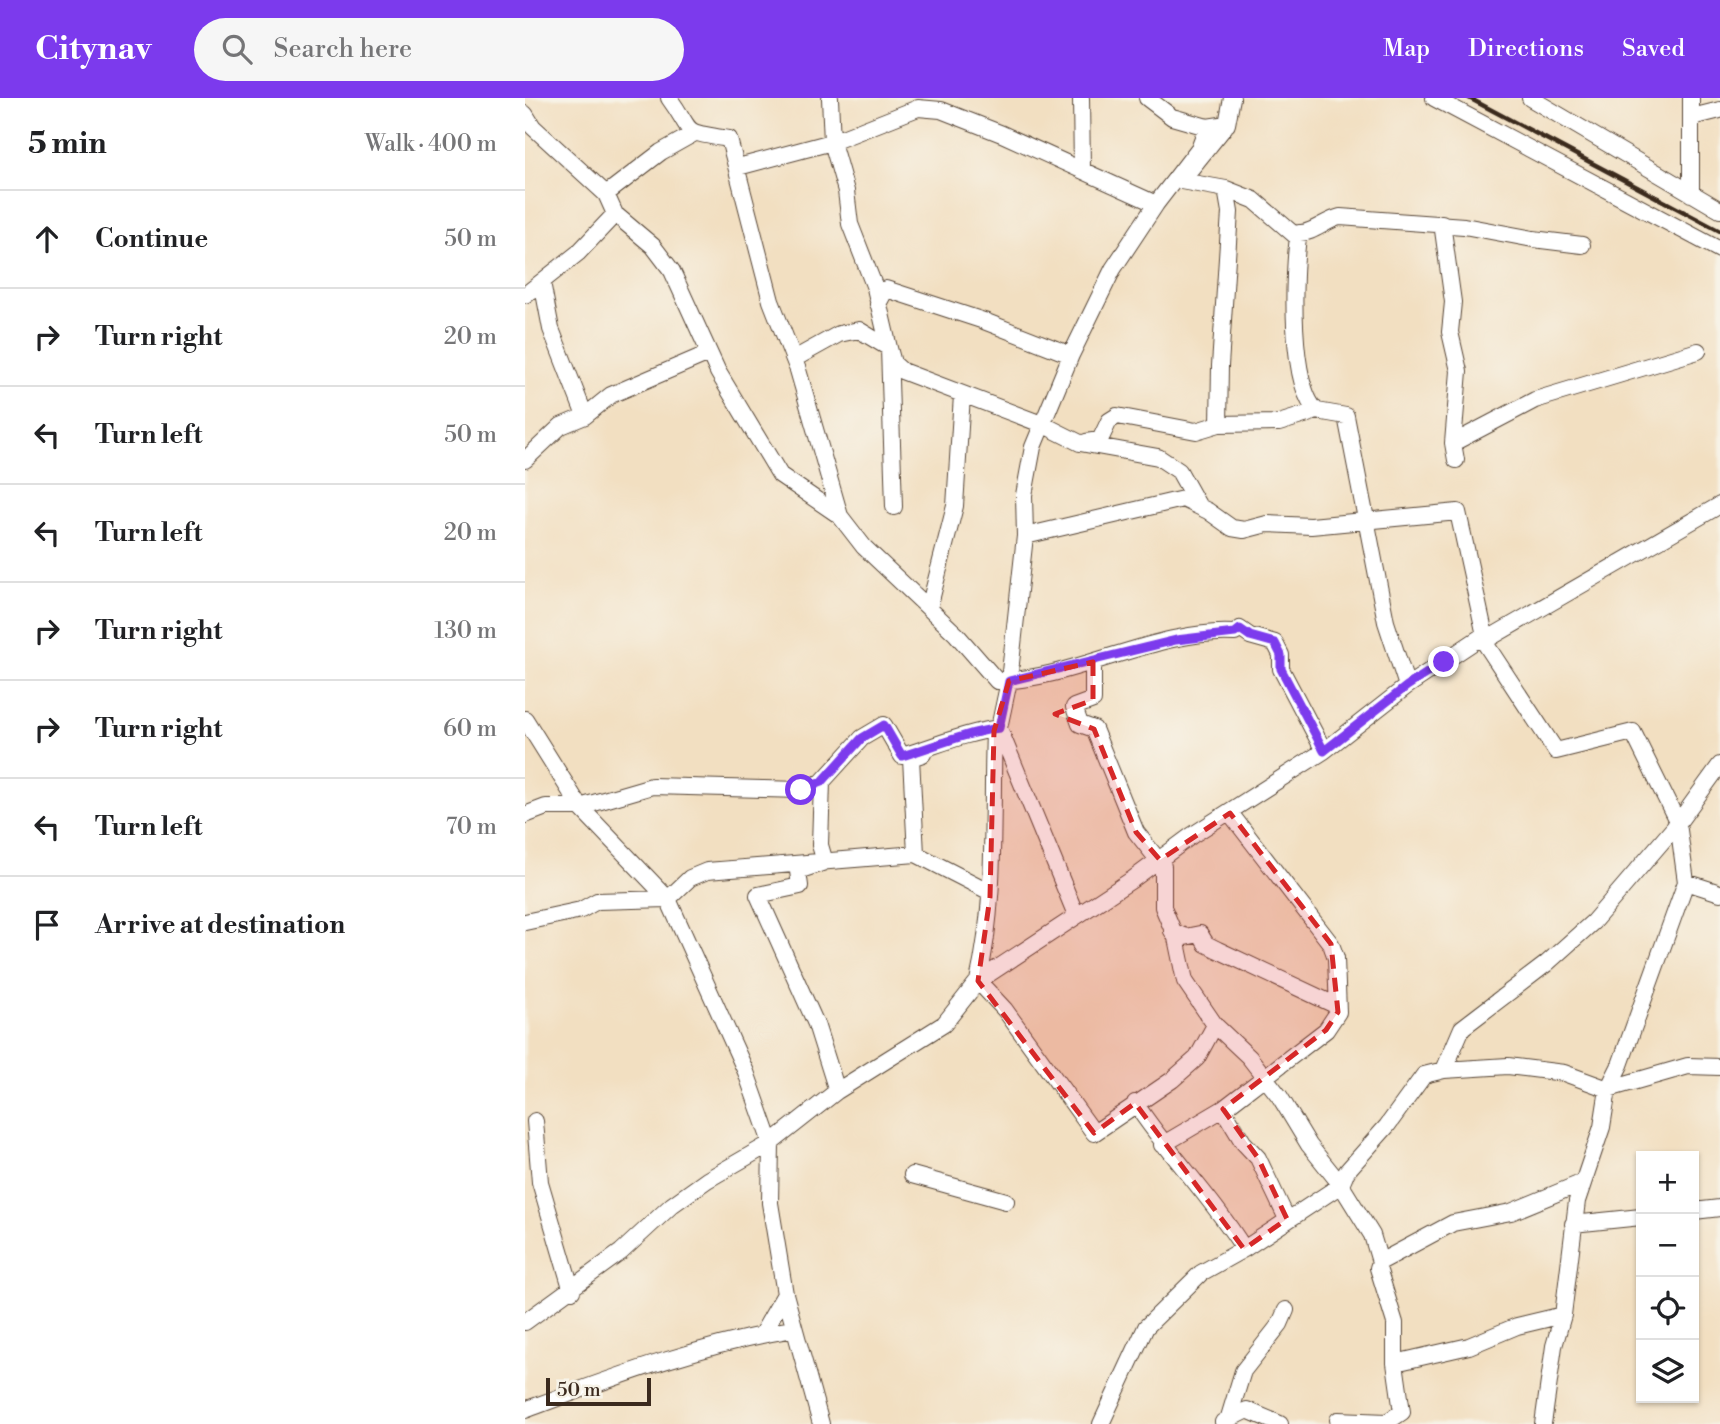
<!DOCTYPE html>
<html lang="en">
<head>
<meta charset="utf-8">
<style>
	:root { --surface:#fff; --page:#f6f6f6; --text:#202124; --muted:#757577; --line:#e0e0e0; --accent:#7c3aed }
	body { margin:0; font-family:"Libre Bodoni",serif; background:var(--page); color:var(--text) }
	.controls { position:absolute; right:21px; bottom:21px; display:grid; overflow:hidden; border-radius:0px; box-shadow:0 2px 5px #0004 }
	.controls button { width:63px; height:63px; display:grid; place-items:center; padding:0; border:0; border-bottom:2px solid var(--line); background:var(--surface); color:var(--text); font:35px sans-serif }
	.scale { position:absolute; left:21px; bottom:18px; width:105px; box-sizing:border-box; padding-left:7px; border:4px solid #3b2a1e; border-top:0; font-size:19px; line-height:24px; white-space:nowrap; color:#3b2a1e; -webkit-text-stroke:5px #f7f3e8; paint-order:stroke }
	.stop { position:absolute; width:21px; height:21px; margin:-16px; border:5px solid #7c3aed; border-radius:50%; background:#fff }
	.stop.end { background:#7c3aed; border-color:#fff; box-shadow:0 2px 7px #0008 }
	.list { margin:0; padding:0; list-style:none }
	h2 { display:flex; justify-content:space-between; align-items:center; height:91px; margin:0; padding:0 28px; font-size:30px }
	h2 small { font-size:23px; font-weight:400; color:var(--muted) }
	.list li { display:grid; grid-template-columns:46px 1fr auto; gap:21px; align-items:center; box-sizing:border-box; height:98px; padding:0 28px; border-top:2px solid var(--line) }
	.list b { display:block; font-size:26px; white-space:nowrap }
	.list em { font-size:23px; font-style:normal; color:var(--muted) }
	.icon { flex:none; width:38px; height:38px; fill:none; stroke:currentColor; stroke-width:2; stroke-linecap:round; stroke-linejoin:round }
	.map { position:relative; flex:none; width:1195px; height:1326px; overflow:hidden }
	header { display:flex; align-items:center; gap:42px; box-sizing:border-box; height:98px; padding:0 35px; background:var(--accent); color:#fff }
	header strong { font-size:33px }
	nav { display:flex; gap:38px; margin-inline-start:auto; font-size:24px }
	.search { width:490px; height:63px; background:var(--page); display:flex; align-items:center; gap:18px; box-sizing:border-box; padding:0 24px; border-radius:38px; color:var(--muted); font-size:26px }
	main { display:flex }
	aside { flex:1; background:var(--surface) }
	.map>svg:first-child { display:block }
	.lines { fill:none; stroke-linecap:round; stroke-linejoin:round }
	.street-casing { stroke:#564536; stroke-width:18 }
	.street { stroke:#fff; stroke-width:16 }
	.rail { stroke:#3b2a1e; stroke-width:4.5 }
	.route { stroke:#7c3aed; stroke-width:9 }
	.marked { fill:#d62828; fill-opacity:0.2; stroke:#d62828; stroke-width:5; stroke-dasharray:14 9; stroke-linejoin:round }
</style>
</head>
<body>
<header>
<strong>Citynav</strong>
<div class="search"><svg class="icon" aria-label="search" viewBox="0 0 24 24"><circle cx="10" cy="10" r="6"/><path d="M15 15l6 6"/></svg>Search here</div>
<nav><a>Map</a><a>Directions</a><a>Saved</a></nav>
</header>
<main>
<aside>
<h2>5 min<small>Walk · 400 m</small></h2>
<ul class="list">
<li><svg class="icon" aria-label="ahead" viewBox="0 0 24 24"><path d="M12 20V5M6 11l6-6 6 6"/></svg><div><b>Continue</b></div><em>50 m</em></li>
<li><svg class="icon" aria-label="right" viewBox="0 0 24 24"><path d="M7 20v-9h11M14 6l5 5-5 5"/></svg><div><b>Turn right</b></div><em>20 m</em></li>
<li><svg class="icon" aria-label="left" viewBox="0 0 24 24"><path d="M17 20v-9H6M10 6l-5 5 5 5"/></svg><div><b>Turn left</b></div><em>50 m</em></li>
<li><svg class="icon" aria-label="left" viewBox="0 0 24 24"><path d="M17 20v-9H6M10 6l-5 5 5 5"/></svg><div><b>Turn left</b></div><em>20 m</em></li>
<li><svg class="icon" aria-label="right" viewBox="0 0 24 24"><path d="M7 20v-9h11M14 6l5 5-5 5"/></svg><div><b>Turn right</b></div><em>130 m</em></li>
<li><svg class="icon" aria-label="right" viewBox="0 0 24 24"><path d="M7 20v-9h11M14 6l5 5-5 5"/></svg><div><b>Turn right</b></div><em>60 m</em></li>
<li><svg class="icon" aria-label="left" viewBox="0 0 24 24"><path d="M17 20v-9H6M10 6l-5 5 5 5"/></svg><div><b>Turn left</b></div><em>70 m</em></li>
<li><svg class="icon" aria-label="arrive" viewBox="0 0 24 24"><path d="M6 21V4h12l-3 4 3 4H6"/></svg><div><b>Arrive at destination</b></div></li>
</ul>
</aside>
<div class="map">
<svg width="1195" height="1326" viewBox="0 0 1195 1326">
	<rect width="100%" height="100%" fill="#f7f3e8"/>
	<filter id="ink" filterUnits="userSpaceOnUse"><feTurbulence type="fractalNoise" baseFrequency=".0143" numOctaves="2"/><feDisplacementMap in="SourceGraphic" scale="14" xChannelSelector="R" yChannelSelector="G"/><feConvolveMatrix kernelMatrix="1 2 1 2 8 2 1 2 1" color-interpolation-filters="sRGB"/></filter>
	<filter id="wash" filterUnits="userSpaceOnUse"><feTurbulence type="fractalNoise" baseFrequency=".00686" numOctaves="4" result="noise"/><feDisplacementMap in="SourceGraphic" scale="28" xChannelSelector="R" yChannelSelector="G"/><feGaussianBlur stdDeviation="1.57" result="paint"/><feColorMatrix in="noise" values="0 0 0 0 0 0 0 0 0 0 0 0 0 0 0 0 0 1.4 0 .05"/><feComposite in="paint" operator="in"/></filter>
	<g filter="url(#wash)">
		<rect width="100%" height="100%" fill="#f2dfc1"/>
	</g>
	<g filter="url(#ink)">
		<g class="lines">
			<defs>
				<path id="street" d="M144,0c27,37 9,33 60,41l42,162 27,69 42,146
					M305,0l2,44 14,49 4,33 25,64 14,60 5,159
					M556,0l1,72
					M622,0l25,19 35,10
					M909,0l286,152
					M1005,0l190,112
					M1166,0v96
					M0,16l8,13 73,67 9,20 38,32 19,25 46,101 62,103 60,41 24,31 92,87 41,47c76,-1 162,-53 238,-48l5,-4 10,7 25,7 6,12v14l43,82
					M1167,19l28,-7
					M702,26l-46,57 45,8 28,11 44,38c-5,35 -9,149 19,173l29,5 40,206 21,64
					M213,69l94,-25 86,-34 23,2 61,24 154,70
					M81,96l55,-42 32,-18
					M917,125l11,79 -3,30 9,39 -6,72 3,17
					M773,140l1,-5c13,1 27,-13 41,-16l124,9 69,13 49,6
					M17,184l9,47 34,87
					M0,197l53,-42 37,-39
					M353,206l8,-15 98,32 87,34
					M269,261l45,-25 20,-4 30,18 4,15 9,8 142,54 36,18 78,14 21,14 19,34
					M694,326l1,-58 10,-154 -4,-23
					M561,344l14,-2 9,-19 8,-5 79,15 23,-7 60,-1 38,-12
					M928,345l82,-43 163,-49
					M0,362l36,-34 24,-10 26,-21 98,-42
					M500,438l158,-37 25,12 24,17 12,2 23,-6 44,2 147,-14 28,128
					M404,510l26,-102 7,-111
					M956,539l75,114 77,-19 45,91 8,59 -66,183 -12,24 -6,38 -25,74 -14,114 -9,31 -11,78
					M568,564v38l-19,7 6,17 14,5 42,103 27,34v41l13,31 9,43 30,44 34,32 31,40 29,48 32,40 31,50 8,27 -2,6 17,55v40l7,49 -15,10 -49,-2
					M0,621l55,88 88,92 78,173 25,71 -1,60 15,91 36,130
					M297,684l40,-44 22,-13 18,31c33,-10 63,-23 97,-28l77,187
					M0,717l21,-8h34l72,-21 149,4 21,-8 -2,63 5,17 -27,9 2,15 -42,9 58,129 21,67
					M391,756l-5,-96 12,-4
					M1161,784l34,11
					M0,824l56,-12 16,-9 71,-2 22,-21 17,-7 209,-17 74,38
					M647,833l13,6 15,-3 6,10 12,6 117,55
					M690,927l-18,33 -25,22 -78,53 -89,-123 -27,-29c19,-81 13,-167 16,-250l5,-3 10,-47 16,-145 -1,-41 9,-48 38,-92 42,-86 43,-65 43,-56 8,-21 20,-3 5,-26
					M919,972l64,-4 56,7 44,16 80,-23 32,1
					M610,1005c34,52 77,94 109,146
					M698,1011l20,33 15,16 29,61
					M10,1023l5,61 32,109
					M637,1047l61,-36 103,-79 12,-18 -2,-54 -5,-14 -101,-131
					M387,1077l94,26
					M1169,1113l26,-3
					M1048,1126l68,-7
					M855,1164l73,-39 58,-11 70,-29
					M0,1224l96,-70 51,-47 35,-25 64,-37 66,-52 107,-67 34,-43 155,-102 58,-43 133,-85 83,-65 74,-49 5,3 234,-135
					M237,1236l23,-40
					M870,1265l74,-17 48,-20 46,-11
					M0,1312c87,-32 177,-66 268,-81
					M704,1319l14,-46 37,-47 6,-14
					M698,1324l24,-12 33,14
					M576,1326l45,-97 55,-54 43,-24 97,-64 6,-14 40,-45 37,-51 20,-5 18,-42 84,-64 47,-42 85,-99 42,-58"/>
			</defs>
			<use href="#street" class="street-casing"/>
			<use href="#street" class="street"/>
			<path class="rail" d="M944,0l251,133"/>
		</g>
	</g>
	<g class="lines" filter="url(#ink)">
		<path class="route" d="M276,692l21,-8 40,-44 22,-13 18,31c33,-10 63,-23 97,-28l10,-47 167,-41 59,-7 5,-4 10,7 25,7 6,12v14l43,82 83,-65 37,-24"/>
	</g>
	<path class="marked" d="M568,564v38l-38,14 39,15 42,103 24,28 70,-47 101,131 7,68 -12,18 -103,79 35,49 29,61 -43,30 -109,-146 -41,30 -116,-152 12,-84 4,-166 15,-50z"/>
</svg>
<div class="controls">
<button>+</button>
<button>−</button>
<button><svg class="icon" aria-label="locate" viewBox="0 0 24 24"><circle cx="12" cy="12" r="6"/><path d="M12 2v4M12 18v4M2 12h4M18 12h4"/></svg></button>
<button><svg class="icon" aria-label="layers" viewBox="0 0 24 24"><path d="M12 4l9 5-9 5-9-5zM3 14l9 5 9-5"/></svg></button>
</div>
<div class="scale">50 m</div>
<div class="stop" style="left:276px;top:692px"></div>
<div class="stop end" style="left:919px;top:564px"></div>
</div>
</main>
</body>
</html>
